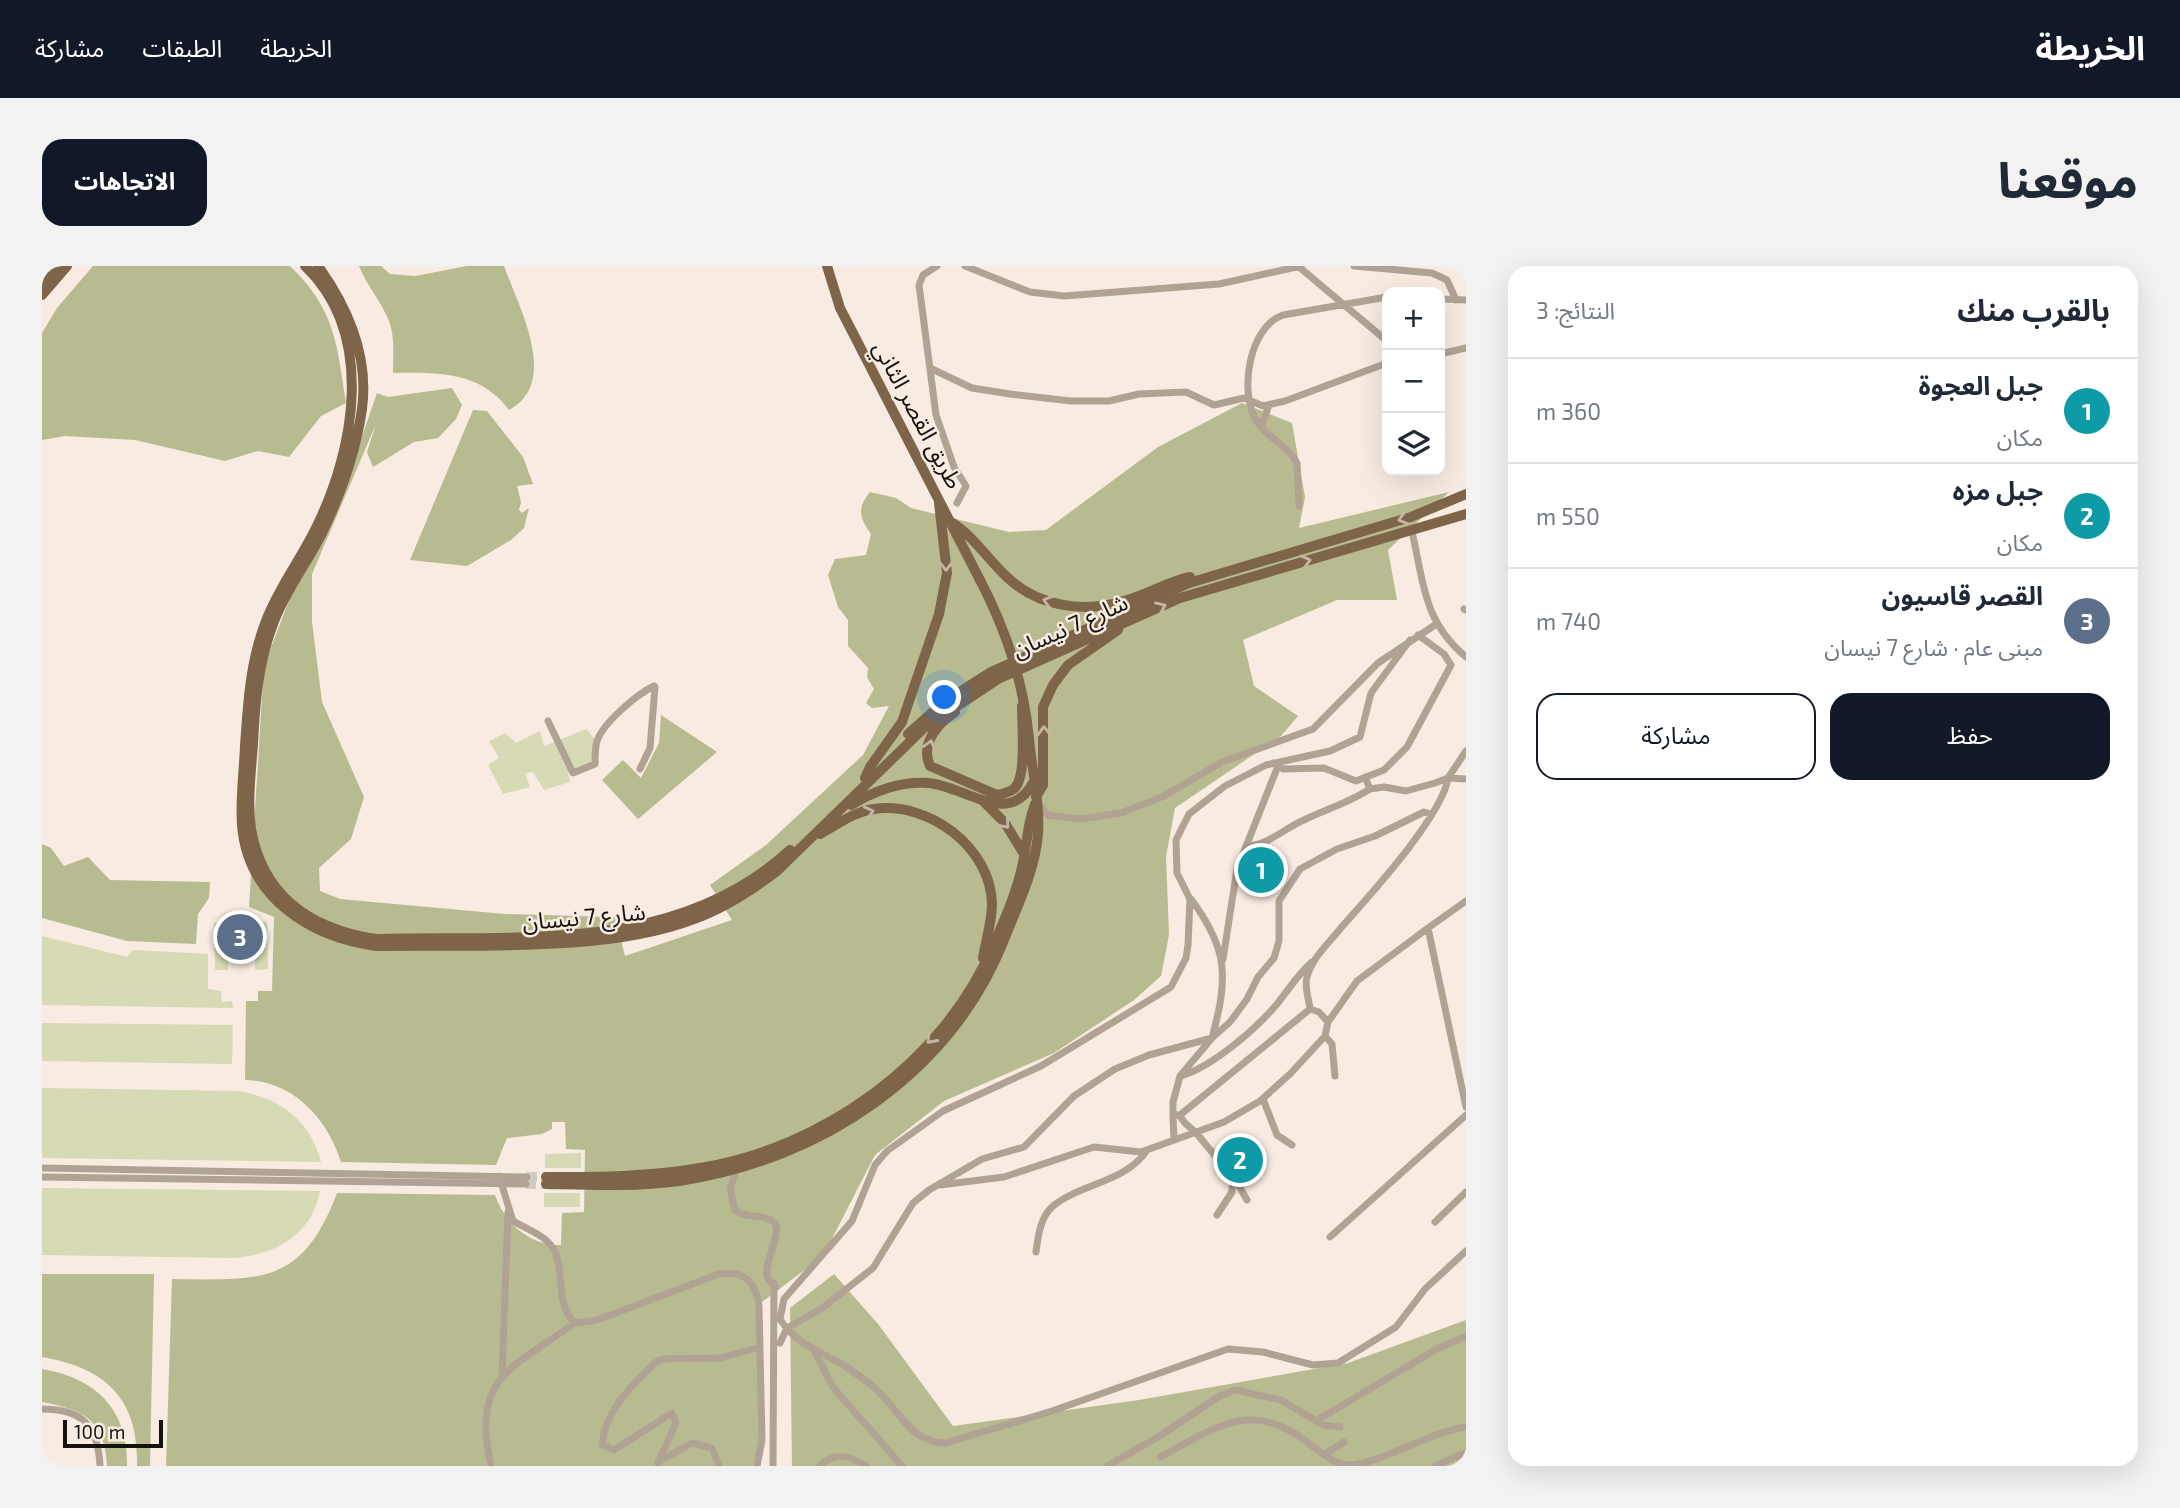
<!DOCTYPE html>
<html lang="ar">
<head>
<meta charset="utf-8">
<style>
	:root { --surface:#fff; --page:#f2f2f3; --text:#1f2937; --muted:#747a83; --line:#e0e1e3; --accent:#111827 }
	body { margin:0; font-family:"Exo 2","Noto Sans Arabic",sans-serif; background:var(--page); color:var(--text); direction:rtl }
	.controls { position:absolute; right:21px; top:21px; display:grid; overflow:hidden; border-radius:14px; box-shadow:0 7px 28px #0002 }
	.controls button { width:63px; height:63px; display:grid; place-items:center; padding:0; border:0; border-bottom:2px solid var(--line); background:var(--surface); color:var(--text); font:35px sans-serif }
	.scale { position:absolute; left:21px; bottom:18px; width:100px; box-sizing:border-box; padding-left:7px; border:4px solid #16120f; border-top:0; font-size:19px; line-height:24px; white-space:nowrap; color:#16120f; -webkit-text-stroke:5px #f7ebe2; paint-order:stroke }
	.you { position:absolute; left:903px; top:432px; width:24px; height:24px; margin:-18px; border:5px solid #fff; border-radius:50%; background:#1a73e8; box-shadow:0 0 0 10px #1a73e833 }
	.badge { display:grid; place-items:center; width:46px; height:46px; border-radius:50%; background:var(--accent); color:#fff; font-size:23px; font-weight:700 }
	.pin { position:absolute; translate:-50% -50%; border:4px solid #fff; box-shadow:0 2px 7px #0006 }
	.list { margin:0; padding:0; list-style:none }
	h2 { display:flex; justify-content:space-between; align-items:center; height:91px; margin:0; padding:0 28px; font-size:30px }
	h2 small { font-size:23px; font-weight:400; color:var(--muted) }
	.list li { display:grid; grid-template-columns:46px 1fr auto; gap:21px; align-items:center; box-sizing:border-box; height:105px; padding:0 28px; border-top:2px solid var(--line) }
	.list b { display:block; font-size:26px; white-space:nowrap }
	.list p { margin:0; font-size:23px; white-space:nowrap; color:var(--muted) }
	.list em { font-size:23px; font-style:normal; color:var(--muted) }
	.actions { display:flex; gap:14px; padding:21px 28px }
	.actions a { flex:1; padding:16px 0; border:2px solid var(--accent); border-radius:21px; text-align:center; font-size:24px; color:var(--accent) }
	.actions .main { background:var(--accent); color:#fff }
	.icon { flex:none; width:38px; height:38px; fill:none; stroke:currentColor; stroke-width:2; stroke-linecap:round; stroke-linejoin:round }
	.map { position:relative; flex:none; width:1424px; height:1200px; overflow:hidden; direction:ltr; border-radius:21px }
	header { display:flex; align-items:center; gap:42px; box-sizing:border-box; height:98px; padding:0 35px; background:var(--accent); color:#fff }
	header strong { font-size:33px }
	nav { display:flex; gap:38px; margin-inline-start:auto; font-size:24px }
	.intro { display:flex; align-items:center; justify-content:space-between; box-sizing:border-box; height:168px; padding:0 42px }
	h1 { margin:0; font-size:49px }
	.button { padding:18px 32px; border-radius:21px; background:var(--accent); color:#fff; font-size:24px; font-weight:700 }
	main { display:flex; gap:42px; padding:0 42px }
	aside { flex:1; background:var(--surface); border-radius:21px; box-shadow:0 7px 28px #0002 }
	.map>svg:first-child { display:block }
	.green { fill:#d7dab4 }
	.forest { fill:#b8bb8f }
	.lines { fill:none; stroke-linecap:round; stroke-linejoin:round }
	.major-tunnel { stroke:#d5cac2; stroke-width:10; stroke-dasharray:10 5; stroke-linecap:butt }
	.minor { stroke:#b1a394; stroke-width:7 }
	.major { stroke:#7e6549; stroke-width:10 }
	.major-bridge { stroke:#7e6549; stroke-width:10 }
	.oneway { stroke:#c7b5a5 }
	.labels { text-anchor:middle; stroke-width:5; stroke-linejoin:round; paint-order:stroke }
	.street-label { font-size:23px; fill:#16120f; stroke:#f7ebe2 }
</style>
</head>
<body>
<header>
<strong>الخريطة</strong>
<nav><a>الخريطة</a><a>الطبقات</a><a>مشاركة</a></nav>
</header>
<div class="intro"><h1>موقعنا</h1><a class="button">الاتجاهات</a></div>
<main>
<aside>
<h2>بالقرب منك<small>النتائج: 3</small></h2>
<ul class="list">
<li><span class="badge" style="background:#0f9aa8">1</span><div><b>جبل العجوة</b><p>مكان</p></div><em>360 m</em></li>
<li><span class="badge" style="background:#0f9aa8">2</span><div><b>جبل مزه</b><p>مكان</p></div><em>550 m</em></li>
<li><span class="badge" style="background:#5c6f8a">3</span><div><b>القصر قاسيون</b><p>مبنى عام · شارع 7 نيسان</p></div><em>740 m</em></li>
</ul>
<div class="actions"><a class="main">حفظ</a><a>مشاركة</a></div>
</aside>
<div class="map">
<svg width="1424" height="1200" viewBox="0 0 1424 1200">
	<rect width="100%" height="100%" fill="#f7ebe2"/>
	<path class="green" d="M544,463l9,10 -4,25 -23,9 2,9 -26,8 -11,-18 -8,1 5,14 -27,7 -15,-29 11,-7 -10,-17 16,-8 11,10 24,-12 4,15z
		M185,656l1,48h-13l-1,-47z
		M225,656l1,47 -13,1v-47z
		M0,670l85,21 6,-7 75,4v35l13,2 1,11 10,-1 1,7 -191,-3z
		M0,757l191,2 -1,39 -190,-3z
		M0,822l196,3c42,7 72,29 83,71l-279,-4z
		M539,887v15h-36v-14z
		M0,922l278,3c-8,44 -46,65 -88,67l-190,-3z
		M502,927h36v14h-36z"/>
	<path class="forest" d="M51,0h197c45,43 47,78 56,137l-25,13 -32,41 -31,-6 -33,10 -90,-21 -70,-4 -23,4v-107l15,-25z
		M317,0h22l9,8 25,2 52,-10h37c14,40 57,116 5,144 -28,-39 -73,-38 -116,-37 0,-17 2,-36 -4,-52 -8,-20 -22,-35 -30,-55z
		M410,122l10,17 -6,14 -18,19 -24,4 -41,25 -6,-15 9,-28 -64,150v48l10,80 42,95 -13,42 -32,29 1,23 20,8 165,15 110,3 10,39 107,-36 -22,-35 56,-40 97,-90 26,-49 -17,2 -6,-5 8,-14 -7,-12 1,-9 -20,-22v-26l-10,-13 -10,-32 7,-16 31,-4 5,-21c-12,-17 -14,-26 -1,-42l26,6 15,10 98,24 37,-2 112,-83 84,-44 50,20 13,74 -6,31 150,-36 -61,58 9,50h-60l-94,40 11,46 44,30 -17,20 -106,72 -9,49 3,78 -8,41 -27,24 -80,53 -110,48 -69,54 -52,101 -65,49 4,142 -7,19h-589l6,-187c88,1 130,7 165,-86l158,2c9,28 36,51 66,50l1,-32 22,-1 1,-62 -19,-1 -1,-27h-13v7l-10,5 -35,4 -11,27 -155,-3c-14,-44 -48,-81 -96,-82l1,-79h12v-10h14l2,-74 -25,-10 15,-242 34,-87 61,-133 18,-52 11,4z
		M431,144l14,1 36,46 10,27 -16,2 4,16 -2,8 3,3 7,-5 -5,20 -13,12 -44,26 -57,-6z
		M619,449l56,37 -79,67 -36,-39 21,-20 18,18 18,-35z
		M0,578l9,4 13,18 24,-9 22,23 100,2 -1,16 -11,16 -2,30 -69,-3 -85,-23z
		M0,1008h112l-4,192h-13c2,-67 -31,-98 -95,-109z
		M792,1008l44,50 75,102 186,-26 209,-37 118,-43v146h-674l-2,-158z
		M0,1103c54,9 86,40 85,97h-20c-2,-46 -23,-56 -65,-64z"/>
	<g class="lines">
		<path class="major-tunnel" d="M485,911h19
			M484,918h20"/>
		<path class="minor" d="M895,0l-14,9 -4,10 17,130 18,52 12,19 -9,17
			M923,0l65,26 34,4 155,-12 82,-18
			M1256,0l89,75
			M1312,0l78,7 15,7 9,20
			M1398,33l26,1
			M1398,88l26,-6
			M890,103l40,19 38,6 61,7h38l30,-7 47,-2 28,13 30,-7 19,8 22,-5 102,-38
			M1219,161l8,-22
			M1257,240l-2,-43c-9,-18 -31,-25 -41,-43 -17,-29 -7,-93 27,-105l104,-18
			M1370,266c12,51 11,89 54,125
			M1422,343l2,1
			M1368,374l-39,53 -11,44 -30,14 -64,14 -41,21 -36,28 -13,26 1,33 13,26 -2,46 -2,13 -15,29 -130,79 -98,45 -56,40 -12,14 -23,56 -68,78 -4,20c16,26 40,32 65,47 12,8 25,17 35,27 21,21 32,50 66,50l106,-32 176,-62 35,3 50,13 25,-2 58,-36 29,-38 41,-38
			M506,455l25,52 22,-9c0,-7 0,-16 2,-23 6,-18 40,-47 57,-55
			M1231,497l10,6 41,-1 32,13 28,-11 23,-23 44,-82 -7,-11 -26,-19
			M598,503l10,-21 5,-61
			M1328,523l14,-2 22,4 29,-8 13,-5 18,-27
			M995,535l10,14 33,4 41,-6 43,-17 58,-34 91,-33 65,-66 57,-38
			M1206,580c20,-1 37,-18 56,-26 23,-11 44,-17 66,-31l-5,-12
			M1386,662l38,-27
			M1181,693l14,-90 41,-103
			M1268,743c-1,-10 -6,-23 -3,-32 5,-19 21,-33 33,-48 28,-32 102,-112 108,-151l18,1
			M1286,756l29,-41 71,-53 38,179
			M1283,770l7,8 3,32
			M1139,810c32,-10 74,-46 96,-72 12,-15 21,-30 35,-42
			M1221,833l14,36 15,10
			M1131,851v-15l7,-26 32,-38 18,-16 17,-23 11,-22 16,-19 5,-17v-40l21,-32 37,-20 38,-13 49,-24 7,2
			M1132,873l-1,-22 4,-2
			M0,902l485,9
			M694,903l-6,20 5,21c13,10 29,2 41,14 4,16 -15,45 -8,55 2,3 6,5 8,8
			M1191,909l14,25
			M457,910l14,45c10,6 26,12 34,20 23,22 4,60 28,82l22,-3 122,-46c25,-4 37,8 40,32l3,134 -5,26
			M0,911l484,7
			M898,919l64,-8 90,-30 47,5 83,-30 36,-21 30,-27 35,-38 3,-14 -9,-10 -9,-3 -130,106c4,11 11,11 18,20 11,14 22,27 35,40l-1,17 -15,23
			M1393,956l31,-30
			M1288,971l136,-122
			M994,986c2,-15 4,-35 17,-46 26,-22 74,-24 94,-56
			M738,1077l7,-15 34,-19 52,-41 40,-65 16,-13 53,-31 42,-12 50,-51 41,-27 34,-14 63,-17c16,-60 17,-88 -21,-139
			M773,1086l17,34 70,80
			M460,1109l6,-163
			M0,1143c40,0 56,16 58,57
			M1274,1155l119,-71 31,-14
			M1283,1188l19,-12
			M1118,1191c54,-28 90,-59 147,-15 12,9 26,22 42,23 29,0 80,-33 117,-38
			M618,1195l32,-18 20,5 7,18
			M616,1197l18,-40 -4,-10 -58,37 -12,-5c4,-37 29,-58 54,-83l7,-3 57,-1 40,-11
			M449,1200c-20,-89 20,-97 84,-143
			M731,1200l1,-183
			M778,1200c14,-15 30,-10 46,0
			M1065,1200l51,-29 60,-40 17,-7 46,10 42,25 17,2
			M1393,1200l31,-14"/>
		<path class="major" d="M263,0c71,68 50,183 11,262 -15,31 -38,61 -50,93 -16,41 -18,82 -21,125 -1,26 -5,53 -3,79 6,73 68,112 134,121 96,-2 229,7 318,-27 31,-11 58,-29 83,-48l147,-143 74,-49 182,-81 286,-84
			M276,0c31,43 51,90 44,143 -6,41 -21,84 -39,122 -15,31 -38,60 -50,93 -15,39 -18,79 -20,120 -2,28 -6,57 -2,85 12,68 60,100 125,110 144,-4 300,16 414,-89
			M785,0l13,42 140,272
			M0,17l13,-17
			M0,29l25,-29
			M909,256c23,14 37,38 57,56 31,29 77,35 116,23 23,-6 43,-19 66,-24
			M913,446c-18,12 -35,32 -25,54l67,29c8,-2 16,-3 20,-10 9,-15 5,-60 5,-79
			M866,468l36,-32 47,-30 198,-89 222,-66 55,-23
			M823,512l5,-11 32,-45 37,-108 8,-41 -8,-70
			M994,531l7,-12v-78l10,-22 15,-20 50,-35
			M943,537l20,20 19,31
			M809,539c23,-14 48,-24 77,-22 38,3 80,45 105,0
			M778,568c17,-9 35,-23 54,-25 54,-8 117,38 118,95 0,17 -6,36 -9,54
			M504,911c52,0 103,0 154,-9 123,-20 243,-105 293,-222 11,-25 23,-52 29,-79 5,-21 5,-43 13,-63
			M504,918c44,1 89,3 133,-3 142,-21 274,-108 327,-246 13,-33 29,-65 32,-101 2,-31 -6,-64 -9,-95"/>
		<path class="major-bridge" d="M938,314c26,50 44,103 49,159"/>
	</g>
	<defs><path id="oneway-chevron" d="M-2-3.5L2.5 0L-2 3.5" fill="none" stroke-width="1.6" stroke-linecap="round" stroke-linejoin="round" transform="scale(1.75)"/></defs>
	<g class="oneway">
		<use href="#oneway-chevron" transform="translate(1361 253) rotate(163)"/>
		<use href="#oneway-chevron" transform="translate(1264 295) rotate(-15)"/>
		<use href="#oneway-chevron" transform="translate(904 300) rotate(89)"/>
		<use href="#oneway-chevron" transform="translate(1006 335) rotate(-163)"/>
		<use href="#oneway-chevron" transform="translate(1119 341) rotate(-24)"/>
		<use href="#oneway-chevron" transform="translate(1002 465) rotate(-92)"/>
		<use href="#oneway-chevron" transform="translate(888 479) rotate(-73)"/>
		<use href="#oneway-chevron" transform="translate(827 546) rotate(-14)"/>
		<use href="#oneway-chevron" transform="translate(963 558) rotate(51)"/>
		<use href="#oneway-chevron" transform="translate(889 773) rotate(132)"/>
	</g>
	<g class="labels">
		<g class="street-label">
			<text transform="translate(876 149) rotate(62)" y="8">طريق القصر الثاني</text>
			<text transform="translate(1028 360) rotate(-24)" y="8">شارع 7 نيسان</text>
			<text transform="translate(542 651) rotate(-5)" y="8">شارع 7 نيسان</text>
		</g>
	</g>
</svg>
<div class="controls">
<button>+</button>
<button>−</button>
<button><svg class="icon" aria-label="layers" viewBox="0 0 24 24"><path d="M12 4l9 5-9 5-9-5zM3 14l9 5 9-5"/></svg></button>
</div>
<div class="scale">100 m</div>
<div class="you"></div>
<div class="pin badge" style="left:1219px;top:604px;background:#0f9aa8">1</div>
<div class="pin badge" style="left:1198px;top:894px;background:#0f9aa8">2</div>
<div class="pin badge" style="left:198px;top:671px;background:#5c6f8a">3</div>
</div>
</main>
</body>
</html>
